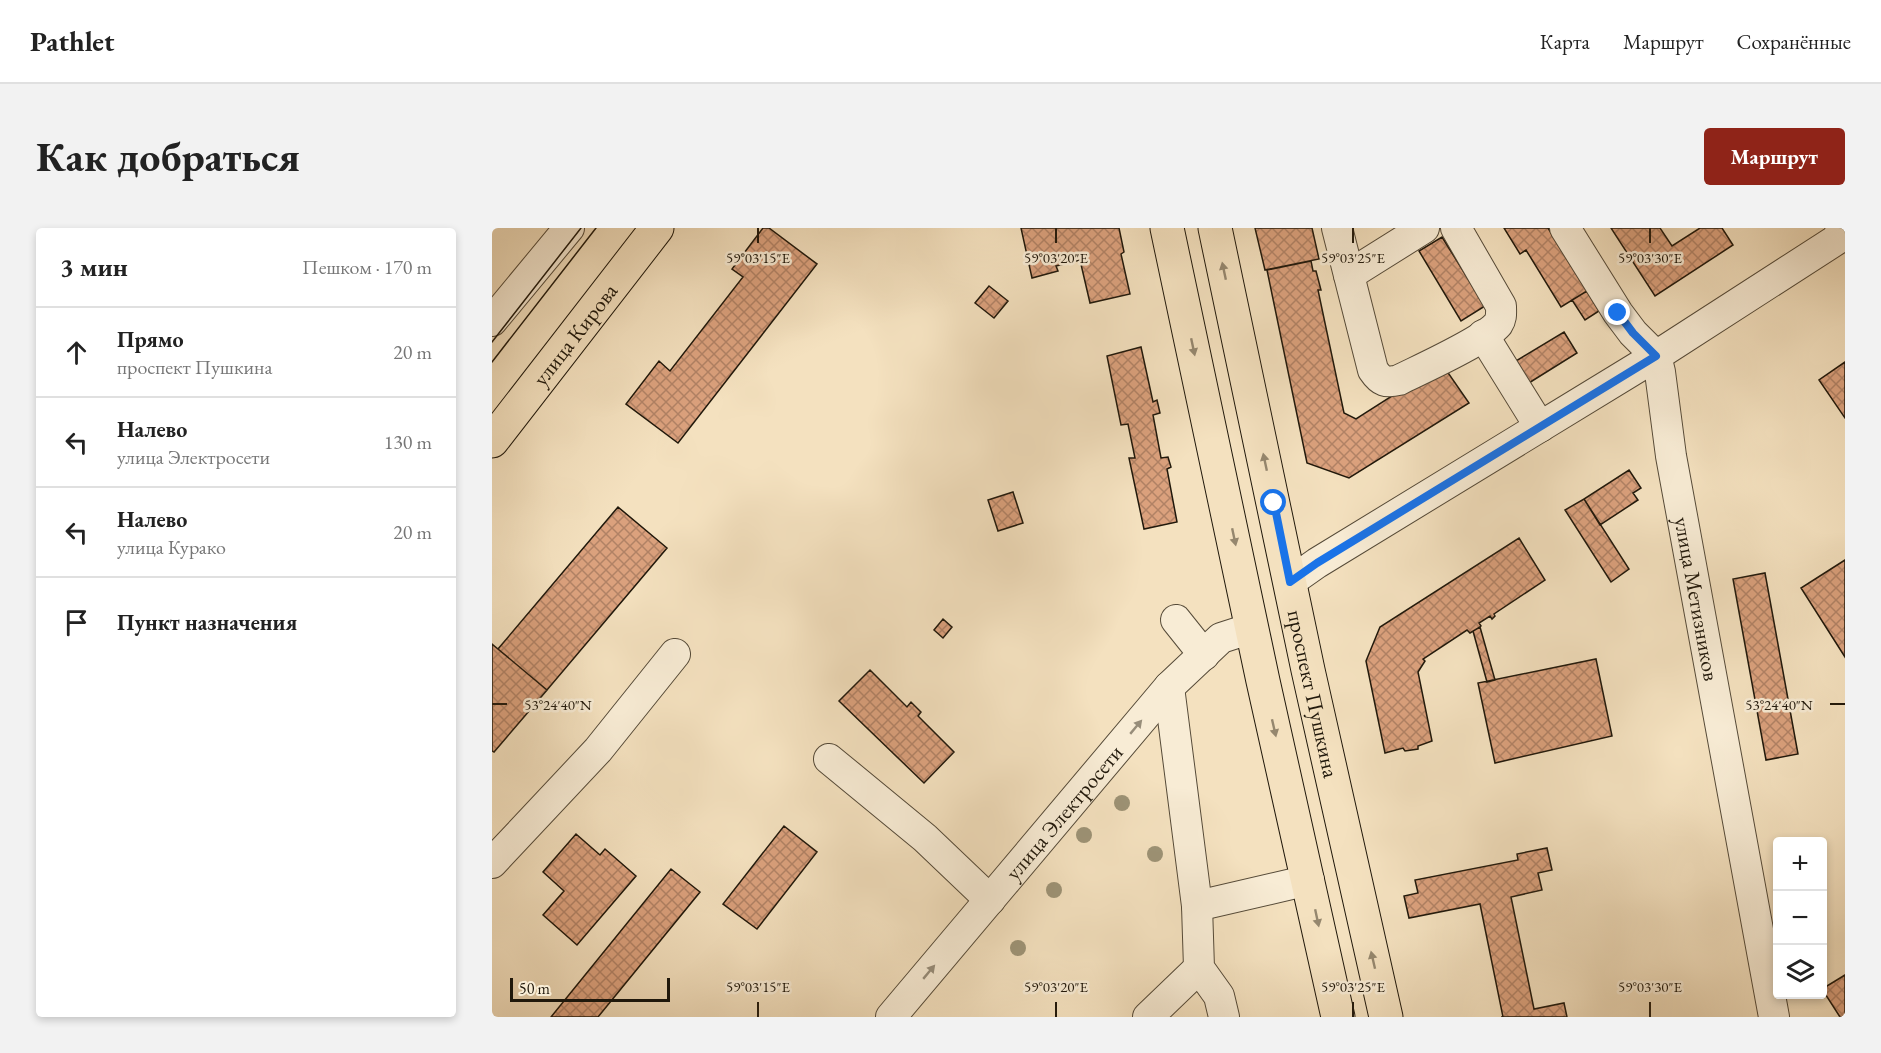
<!DOCTYPE html>
<html lang="ru">
<head>
<meta charset="utf-8">
<style>
	:root { --surface:#fff; --page:#f2f2f2; --text:#222; --muted:#767676; --line:#e0e0e0; --accent:#8f2418 }
	body { margin:0; font-family:"EB Garamond",serif; background:var(--page); color:var(--text) }
	.controls { position:absolute; right:18px; bottom:18px; display:grid; overflow:hidden; border-radius:6px; box-shadow:0 3px 9px #0003 }
	.controls button { width:54px; height:54px; display:grid; place-items:center; padding:0; border:0; border-bottom:2px solid var(--line); background:var(--surface); color:var(--text); font:30px sans-serif }
	.scale { position:absolute; left:18px; bottom:15px; width:160px; box-sizing:border-box; padding-left:6px; border:3px solid #20180b; border-top:0; font-size:16px; line-height:21px; white-space:nowrap; color:#20180b; -webkit-text-stroke:4px #f8ecd5; paint-order:stroke }
	.stop { position:absolute; width:18px; height:18px; margin:-14px; border:4px solid #1a73e8; border-radius:50%; background:#fff }
	.stop.end { background:#1a73e8; border-color:#fff; box-shadow:0 2px 6px #0008 }
	.list { margin:0; padding:0; list-style:none }
	h2 { display:flex; justify-content:space-between; align-items:center; height:78px; margin:0; padding:0 24px; font-size:26px }
	h2 small { font-size:20px; font-weight:400; color:var(--muted) }
	.list li { display:grid; grid-template-columns:39px 1fr auto; gap:18px; align-items:center; box-sizing:border-box; height:90px; padding:0 24px; border-top:2px solid var(--line) }
	.list b { display:block; font-size:22px; white-space:nowrap }
	.list p { margin:0; font-size:20px; white-space:nowrap; color:var(--muted) }
	.list em { font-size:20px; font-style:normal; color:var(--muted) }
	.icon { flex:none; width:33px; height:33px; fill:none; stroke:currentColor; stroke-width:2; stroke-linecap:round; stroke-linejoin:round }
	.map { position:relative; flex:none; width:1353px; height:789px; overflow:hidden; border-radius:6px }
	header { display:flex; align-items:center; gap:36px; box-sizing:border-box; height:84px; padding:0 30px; background:var(--surface); border-bottom:2px solid var(--line) }
	header strong { font-size:28px }
	nav { display:flex; gap:33px; margin-inline-start:auto; font-size:21px }
	.intro { display:flex; align-items:center; justify-content:space-between; box-sizing:border-box; height:144px; padding:0 36px }
	h1 { margin:0; font-size:42px }
	.button { padding:15px 27px; border-radius:6px; background:var(--accent); color:#fff; font-size:21px; font-weight:700 }
	main { display:flex; gap:36px; padding:0 36px }
	aside { flex:1; background:var(--surface); border-radius:6px; box-shadow:0 3px 9px #0003 }
	.map>svg:first-child { display:block }
	.building { fill:url(#building-cross-hatch); stroke:#20180b; stroke-width:1.5 }
	.lines { fill:none; stroke-linecap:round; stroke-linejoin:round }
	.minor-casing { stroke:#554a38; stroke-width:32 }
	.major-casing { stroke:#20180b; stroke-width:35 }
	.minor { stroke:#f8ecd5; stroke-width:30 }
	.major { stroke:#f4e1bf; stroke-width:33 }
	.tram { stroke:#20180b; stroke-width:1.5 }
	.tree { fill:#9d9376 }
	.oneway { fill:#95876e }
	.oneway2 { fill:#978d7a }
	.route { stroke:#1a73e8; stroke-width:8 }
	.ticks { fill:none; stroke:#20180b; stroke-width:2 }
	.labels { text-anchor:middle; stroke-width:5; stroke-linejoin:round; paint-order:stroke }
	.street-label { font-size:22px; fill:#20180b; stroke:#f8ecd5 }
	.ticks-label { font-size:15px; text-anchor:middle; fill:#20180b; stroke:#f8ecd5; stroke-width:5; stroke-linejoin:round; paint-order:stroke }
</style>
</head>
<body>
<header>
<strong>Pathlet</strong>
<nav><a>Карта</a><a>Маршрут</a><a>Сохранённые</a></nav>
</header>
<div class="intro"><h1>Как добраться</h1><a class="button">Маршрут</a></div>
<main>
<aside>
<h2>3 мин<small>Пешком · 170 m</small></h2>
<ul class="list">
<li><svg class="icon" aria-label="ahead" viewBox="0 0 24 24"><path d="M12 20V5M6 11l6-6 6 6"/></svg><div><b>Прямо</b><p>проспект Пушкина</p></div><em>20 m</em></li>
<li><svg class="icon" aria-label="left" viewBox="0 0 24 24"><path d="M17 20v-9H6M10 6l-5 5 5 5"/></svg><div><b>Налево</b><p>улица Электросети</p></div><em>130 m</em></li>
<li><svg class="icon" aria-label="left" viewBox="0 0 24 24"><path d="M17 20v-9H6M10 6l-5 5 5 5"/></svg><div><b>Налево</b><p>улица Курако</p></div><em>20 m</em></li>
<li><svg class="icon" aria-label="arrive" viewBox="0 0 24 24"><path d="M6 21V4h12l-3 4 3 4H6"/></svg><div><b>Пункт назначения</b></div></li>
</ul>
</aside>
<div class="map">
<svg width="1353" height="789" viewBox="0 0 1353 789">
	<defs>
		<pattern id="building-cross-hatch" width="8" height="8" patternUnits="userSpaceOnUse" patternTransform="scale(1.5)"><rect width="8" height="8" fill="#dba17d"/><path d="M0 0l8 8M0 8l8-8" fill="none" stroke="#b18265"/></pattern>
	</defs>
	<rect width="100%" height="100%" fill="#f4e1bf"/>
	<filter id="stains"><feTurbulence type="fractalNoise" baseFrequency=".00333" numOctaves="4"/><feColorMatrix values="0 0 0 0 .2 0 0 0 0 .09 0 0 0 0 .02 0 0 0 .5 -.17"/></filter>
	<radialGradient id="worn" r=".72"><stop offset=".6" stop-color="#630" stop-opacity="0"/><stop offset="1" stop-color="#630" stop-opacity=".3"/></radialGradient>
	<path class="building" d="M271,0h6l48,36 -139,179 -52,-39 33,-43 11,10 73,-94 -11,-8z
		M529,0h98l5,24 -3,2 9,40 -40,9 -10,-43 -24,6 2,5 -26,7z
		M763,0h57l7,31 -54,11z
		M1012,0h44l39,63 -26,16 -35,-57 -6,4z
		M1119,0h49l12,18 28,-18h22l11,17 -78,51z
		M950,9l43,69 -24,15 -42,-70z
		M819,33l2,10h3l5,19h-3l26,123 12,6 86,-55 27,39 -120,75 -42,-15 -40,-193z
		M497,58l19,15 -14,17 -19,-15z
		M1095,63l12,20 -14,9 -13,-20z
		M1072,104l13,21 -53,33 -13,-22z
		M649,119l12,55 4,-2 3,13 -7,2 8,43 7,-1 3,10 -4,2 10,53 -33,7 -15,-71h6l-7,-34 -7,1 -14,-69z
		M1353,134v56l-26,-38z
		M1137,242l12,18 -8,5 5,7 -38,25 -16,-26z
		M521,264l10,31 -25,8 -10,-31z
		M1092,271l45,70 -18,13 -46,-72z
		M126,279l49,41 -120,142 -49,-41z
		M1027,310l26,42 -51,34 1,2 -3,3 -2,-3 -11,7 2,3 -1,1 -10,6 -3,-3 -44,29 2,2 -7,11 14,69 -14,5v3l-13,2 -2,-3 -18,5 -19,-92 14,-34z
		M1353,332v97l-44,-69z
		M1273,345l33,181 -32,6 -33,-181z
		M451,391l9,8 -9,11 -9,-8z
		M988,399l15,53 -8,2 -14,-51z
		M0,416l55,46 -53,62 -2,-1z
		M1104,431l16,77 -117,27 -17,-80z
		M378,442l37,37 4,-5 10,10 -3,4 36,36 -30,31 -85,-82z
		M292,598l33,26 -60,77 -34,-25z
		M84,606l24,21 5,-6 31,27 -59,69 -34,-30 21,-24 -21,-19z
		M1055,620l5,22 -14,3 4,17 -31,7 23,112 30,-6 3,14h-66h2l-23,-113 -71,14 -5,-22 14,-3 -3,-13 103,-20 -1,-6z
		M179,641l29,23 -102,125h-47z
		M1353,747v42h-5l-18,-28z"/>
	<g class="lines">
		<defs>
			<g id="minor">
				<path d="M845,0l36,142c8,12 13,13 26,10 22,-11 85,-39 99,-56 4,-6 3,-11 3,-18l-45,-78"/>
				<path id="s1" d="M1073,0l53,85 15,20 23,23 4,16 11,84 103,561"/>
				<path d="M857,47l75,-47"/>
				<path d="M0,93l77,-93"/>
				<path d="M991,107l57,92"/>
				<path d="M798,354l27,-19 339,-207 180,-116 7,-12"/>
				<path d="M684,392l28,35"/>
				<path d="M677,459l28,219 2,62 20,28 5,21"/>
				<path d="M337,531l96,79 65,62"/>
				<path d="M0,635l106,-113 77,-96"/>
				<path d="M705,678l112,-26"/>
				<path id="s2" d="M399,789l278,-330 52,-49 31,-10"/>
				<path d="M656,789l51,-49"/>
			</g>
			<g id="major">
				<path d="M675,0l96,453 75,336"/>
				<path id="s3" d="M723,0l93,442 78,347"/>
				<path id="s4" d="M0,213l165,-213"/>
			</g>
		</defs>
		<use href="#minor" class="minor-casing"/>
		<use href="#major" class="major-casing"/>
		<use href="#minor" class="minor"/>
		<use href="#major" class="major"/>
		<path class="tram" d="M0,114l89,-114
			M0,134l104,-134"/>
	</g>
	<g class="tree">
		<circle cx="630" cy="575" r="8"/>
		<circle cx="592" cy="607" r="8"/>
		<circle cx="663" cy="626" r="8"/>
		<circle cx="562" cy="662" r="8"/>
		<circle cx="526" cy="720" r="8"/>
	</g>
	<defs><path id="oneway-solid" d="M-6-.8H1V-3.2L6.5 0L1 3.2V.8H-6Z" transform="scale(1.5)"/></defs>
	<g class="oneway">
		<use href="#oneway-solid" transform="translate(732 43) rotate(-102)"/>
		<use href="#oneway-solid" transform="translate(701 119) rotate(78)"/>
		<use href="#oneway-solid" transform="translate(773 234) rotate(-102)"/>
		<use href="#oneway-solid" transform="translate(742 309) rotate(78)"/>
		<use href="#oneway-solid" transform="translate(782 500) rotate(77)"/>
		<use href="#oneway-solid" transform="translate(825 690) rotate(78)"/>
		<use href="#oneway-solid" transform="translate(881 732) rotate(-103)"/>
	</g>
	<g class="oneway2">
		<use href="#oneway-solid" transform="translate(644 499) rotate(-50)"/>
		<use href="#oneway-solid" transform="translate(437 744) rotate(-50)"/>
	</g>
	<g class="lines">
		<path class="route" d="M782,275l16,79 27,-19 339,-207 -23,-23 -15,-20"/>
	</g>
	<path class="ticks" d="M266,0v15M564,0v15M861,0v15M1158,0v15M0,476h15M1338,476h15M266,774v15M564,774v15M861,774v15M1158,774v15"/>
	<g class="labels">
		<g class="street-label">
			<text dy="8" stroke="none"><textPath href="#s4" startOffset="135">улица Кирова</textPath></text>
			<text dy="8" stroke="none"><textPath href="#s1" startOffset="404">улица Метизников</textPath></text>
			<text dy="8" stroke="none"><textPath href="#s3" startOffset="476">проспект Пушкина</textPath></text>
			<text dy="8" stroke="none"><textPath href="#s2" startOffset="268">улица Электросети</textPath></text>
		</g>
	</g>
	<g class="ticks-label">
		<text x="266" y="35">59°03'15"E</text>
		<text x="564" y="35">59°03'20"E</text>
		<text x="861" y="35">59°03'25"E</text>
		<text x="1158" y="35">59°03'30"E</text>
		<text x="66" y="482">53°24'40"N</text>
		<text x="1287" y="482">53°24'40"N</text>
		<text x="266" y="764">59°03'15"E</text>
		<text x="564" y="764">59°03'20"E</text>
		<text x="861" y="764">59°03'25"E</text>
		<text x="1158" y="764">59°03'30"E</text>
	</g>
	<rect width="100%" height="100%" filter="url(#stains)"/>
	<rect width="100%" height="100%" fill="url(#worn)"/>
</svg>
<div class="controls">
<button>+</button>
<button>−</button>
<button><svg class="icon" aria-label="layers" viewBox="0 0 24 24"><path d="M12 4l9 5-9 5-9-5zM3 14l9 5 9-5"/></svg></button>
</div>
<div class="scale">50 m</div>
<div class="stop" style="left:782px;top:275px"></div>
<div class="stop end" style="left:1126px;top:85px"></div>
</div>
</main>
</body>
</html>
